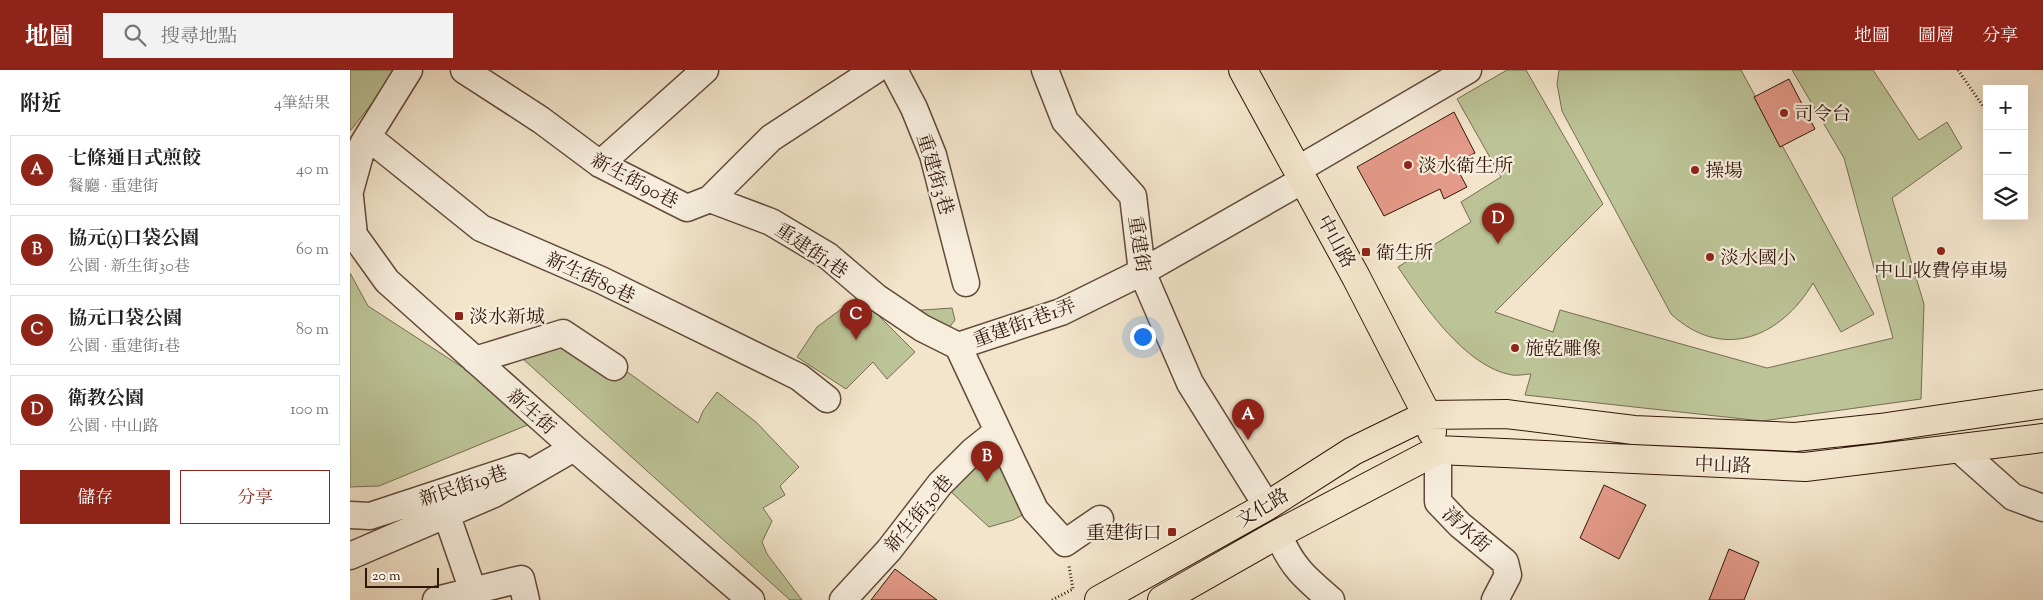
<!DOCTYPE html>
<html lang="zh-TW">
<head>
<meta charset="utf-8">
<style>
	:root { --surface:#fff; --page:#f2f2f2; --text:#222; --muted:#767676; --line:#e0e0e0; --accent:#8f2418 }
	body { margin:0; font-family:"Sorts Mill Goudy","Noto Serif TC",serif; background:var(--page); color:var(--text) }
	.controls { position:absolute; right:15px; top:15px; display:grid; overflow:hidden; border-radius:0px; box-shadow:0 5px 20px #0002 }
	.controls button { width:45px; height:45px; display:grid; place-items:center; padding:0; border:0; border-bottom:1px solid var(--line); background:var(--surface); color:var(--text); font:25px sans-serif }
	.scale { position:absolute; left:15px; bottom:12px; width:74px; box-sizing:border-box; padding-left:5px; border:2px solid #311609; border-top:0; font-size:14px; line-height:18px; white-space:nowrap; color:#311609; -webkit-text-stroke:4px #f7eede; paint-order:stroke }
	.you { position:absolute; left:792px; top:266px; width:18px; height:18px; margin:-12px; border:4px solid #fff; border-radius:50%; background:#1a73e8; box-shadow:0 0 0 8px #1a73e833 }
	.badge { display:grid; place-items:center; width:32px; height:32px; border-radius:50%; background:var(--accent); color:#fff; font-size:16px; font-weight:700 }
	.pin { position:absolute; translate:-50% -41px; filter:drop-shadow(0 1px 2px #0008) }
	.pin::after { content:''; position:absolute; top:26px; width:18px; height:15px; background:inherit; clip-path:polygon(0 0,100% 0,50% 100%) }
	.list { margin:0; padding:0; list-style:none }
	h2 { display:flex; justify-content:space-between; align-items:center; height:65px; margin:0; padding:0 20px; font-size:21px }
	h2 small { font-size:16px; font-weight:400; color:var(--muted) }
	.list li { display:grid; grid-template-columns:32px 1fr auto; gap:15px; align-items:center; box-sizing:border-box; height:70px; margin:0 10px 10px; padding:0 10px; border:1px solid var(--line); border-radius:0px }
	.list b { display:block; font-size:19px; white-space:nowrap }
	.list p { margin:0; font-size:16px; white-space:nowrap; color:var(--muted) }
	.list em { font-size:16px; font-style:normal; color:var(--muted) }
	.actions { display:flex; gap:10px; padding:15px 20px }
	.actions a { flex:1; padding:11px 0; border:1px solid var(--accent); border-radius:0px; text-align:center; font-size:18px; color:var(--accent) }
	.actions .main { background:var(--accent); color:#fff }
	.icon { flex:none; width:28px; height:28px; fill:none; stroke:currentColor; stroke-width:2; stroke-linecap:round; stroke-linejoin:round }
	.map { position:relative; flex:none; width:1693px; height:530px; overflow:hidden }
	header { display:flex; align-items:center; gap:30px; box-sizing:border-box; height:70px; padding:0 25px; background:var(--accent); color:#fff }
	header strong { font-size:24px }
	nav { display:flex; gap:28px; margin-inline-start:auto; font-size:18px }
	.search { width:350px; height:45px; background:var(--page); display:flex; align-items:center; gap:12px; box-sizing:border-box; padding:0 18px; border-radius:0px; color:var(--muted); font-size:19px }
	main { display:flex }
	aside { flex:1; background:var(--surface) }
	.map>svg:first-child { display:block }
	.green { fill:#bcc497; stroke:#766d50 }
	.building { fill:#e49a89; stroke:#311609 }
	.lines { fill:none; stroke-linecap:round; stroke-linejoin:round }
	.minor-casing { stroke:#624a3a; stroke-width:29 }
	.major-casing { stroke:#311609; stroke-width:30 }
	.path { stroke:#311609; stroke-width:3; stroke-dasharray:1 2.5; stroke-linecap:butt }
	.minor { stroke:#f7eede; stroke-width:26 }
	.major { stroke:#f3e5cc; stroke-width:28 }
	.poi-dot { fill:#8f2418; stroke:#f7eede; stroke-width:2 }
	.labels { text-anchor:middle; stroke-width:4.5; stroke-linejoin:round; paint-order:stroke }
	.poi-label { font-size:19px; fill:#311609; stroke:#f7eede; text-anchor:start }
	.street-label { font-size:19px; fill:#311609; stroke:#f7eede }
</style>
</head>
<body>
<header>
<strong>地圖</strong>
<div class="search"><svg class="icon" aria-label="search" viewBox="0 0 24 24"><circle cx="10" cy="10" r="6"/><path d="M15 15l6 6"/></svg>搜尋地點</div>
<nav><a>地圖</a><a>圖層</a><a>分享</a></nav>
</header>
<main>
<aside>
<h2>附近<small>4筆結果</small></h2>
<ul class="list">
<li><span class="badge">A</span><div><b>七條通日式煎餃</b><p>餐廳 · 重建街</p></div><em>40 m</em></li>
<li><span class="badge">B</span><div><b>協元(1)口袋公園</b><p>公園 · 新生街30巷</p></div><em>60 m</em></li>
<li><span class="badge">C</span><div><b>協元口袋公園</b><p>公園 · 重建街1巷</p></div><em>80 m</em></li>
<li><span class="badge">D</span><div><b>衛教公園</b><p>公園 · 中山路</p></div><em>100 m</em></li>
</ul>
<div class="actions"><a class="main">儲存</a><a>分享</a></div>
</aside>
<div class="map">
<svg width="1693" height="530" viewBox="0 0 1693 530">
	<rect width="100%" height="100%" fill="#f3e5cc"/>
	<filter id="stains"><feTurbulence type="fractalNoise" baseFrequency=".004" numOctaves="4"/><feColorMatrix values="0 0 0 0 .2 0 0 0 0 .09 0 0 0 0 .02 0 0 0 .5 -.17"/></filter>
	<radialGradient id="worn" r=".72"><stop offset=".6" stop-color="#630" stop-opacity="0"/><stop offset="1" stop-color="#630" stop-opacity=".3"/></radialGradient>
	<path class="green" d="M0,0h48l-47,60h-1z
		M1157,0h19l77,134 -108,108 58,20 7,-22 207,58 126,-30 -49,-180 -52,-88h81l46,70 28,-18 15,26 -70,50 32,106 -3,95 -159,22 -237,-26 6,-21c-5,0 -13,2 -19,1 -47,-8 -89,-71 -114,-108l73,-45 -10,-20 40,-25 -44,-78z
		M1209,0h182l133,244 -33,18 -28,-49c-32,54 -90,79 -142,31l-109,-203 -5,-27z
		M0,203l18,33 174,113 -163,67 -29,1z
		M509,226l56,56 -28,27 -14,-17 -27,27 -49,-32 20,-30z
		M602,238l3,12 -10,13 -38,-22z
		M240,275l108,78 5,-12 14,-19 39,30 43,45 -19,19 5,9 -22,13 9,13 -10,21 5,12 35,46h-12l-278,-251z
		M650,375l30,66 -17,9 -24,7 -39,-36 13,-18z"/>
	<path class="building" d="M1439,9l26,50 -35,18 -26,-50z
		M1104,42l21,41 -21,10 13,24 -23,12 -4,-10 -56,27 -27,-49z
		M1254,415l42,20 -27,54 -39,-21z
		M1379,479l30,13 -15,38h-35z
		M545,499l42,31h-66z"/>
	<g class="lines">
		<defs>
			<path id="minor" d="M114,0l77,50 59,44 87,44 23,-9 61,-61 104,-68
				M544,0l20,38 19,47 33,128
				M695,0l20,51 68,75 9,76 48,111 77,123
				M18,67l113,91 120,52 198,97 28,22
				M250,94l105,-94
				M947,100l171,-100
				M0,121l13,-47 46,-74
				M0,127l4,38 33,46 187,167 177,152
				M360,129l61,23 57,34 48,41 46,31 36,18
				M125,290l88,-27 51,34
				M1609,379l54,48 30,11
				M1088,380v52l22,23 45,37 3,13 -13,25
				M0,445l20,1 149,-49
				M97,446l26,75
				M750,449l-35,24 -30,-33 -77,-164 103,-34 81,-40 161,-92
				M928,464c14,33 26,43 53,66
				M0,486l144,-62 80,-46
				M86,530l85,-21 5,21
				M493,530l46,-50 51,-66 33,-33 25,-20"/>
			<path id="major" d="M893,0l113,207 71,138 5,17
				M1088,380l367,17 238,-29
				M749,530l168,-94 86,-55 74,-36 79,-1 128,16 161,7 85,-9 163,-24
				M812,530l116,-66 160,-84"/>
		</defs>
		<use href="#minor" class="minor-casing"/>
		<use href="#major" class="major-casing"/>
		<path class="path" d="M1608,0l29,42
			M702,530l21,-11 -4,-23"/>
		<use href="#minor" class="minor"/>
		<use href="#major" class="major"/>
	</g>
	<g class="poi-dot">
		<circle cx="1434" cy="43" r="5"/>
		<circle cx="1058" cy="95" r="5"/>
		<circle cx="1345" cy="100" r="5"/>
		<circle cx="1591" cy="181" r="5"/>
		<rect x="1011" y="177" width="10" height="10" rx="2.5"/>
		<circle cx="1360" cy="187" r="5"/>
		<rect x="104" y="241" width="10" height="10" rx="2.5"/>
		<circle cx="1165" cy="278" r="5"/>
		<rect x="817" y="457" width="10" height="10" rx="2.5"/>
	</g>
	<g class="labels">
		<g class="poi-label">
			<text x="1444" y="50">司令台</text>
			<text x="1068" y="102">淡水衛生所</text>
			<text x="1355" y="107">操場</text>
			<text x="1026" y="189">衛生所</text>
			<text x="1370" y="194">淡水國小</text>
			<text x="1591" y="207" text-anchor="middle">中山收費停車場</text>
			<text x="119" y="253">淡水新城</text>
			<text x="1175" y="285">施乾雕像</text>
			<text x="812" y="469" text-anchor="end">重建街口</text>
		</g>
		<g class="street-label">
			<text transform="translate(586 104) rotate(73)" y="7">重建街3巷</text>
			<text transform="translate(285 110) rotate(28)" y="7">新生街90巷</text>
			<text transform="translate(987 171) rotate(61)" y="7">中山路</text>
			<text transform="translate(790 174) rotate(81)" y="7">重建街</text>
			<text transform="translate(462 180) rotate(34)" y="7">重建街1巷</text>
			<text transform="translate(241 207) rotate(25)" y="7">新生街80巷</text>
			<text transform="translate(674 252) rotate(-20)" y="7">重建街1巷1弄</text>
			<text transform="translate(182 341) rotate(42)" y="7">新生街</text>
			<text transform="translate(1373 394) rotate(2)" y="7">中山路</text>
			<text transform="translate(113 415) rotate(-18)" y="7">新民街19巷</text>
			<text transform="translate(912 437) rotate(-31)" y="7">文化路</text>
			<text transform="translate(568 443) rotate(-50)" y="7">新生街30巷</text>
			<text transform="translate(1117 459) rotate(42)" y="7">清水街</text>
		</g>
	</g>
	<rect width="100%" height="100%" filter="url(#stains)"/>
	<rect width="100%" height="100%" fill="url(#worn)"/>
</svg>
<div class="controls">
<button>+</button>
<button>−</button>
<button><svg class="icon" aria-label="layers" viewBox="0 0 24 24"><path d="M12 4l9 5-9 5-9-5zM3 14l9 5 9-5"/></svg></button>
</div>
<div class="scale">20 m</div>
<div class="you"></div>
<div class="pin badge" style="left:898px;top:370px">A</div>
<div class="pin badge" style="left:637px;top:412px">B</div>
<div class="pin badge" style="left:506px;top:270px">C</div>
<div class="pin badge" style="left:1148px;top:174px">D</div>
</div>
</main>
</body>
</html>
